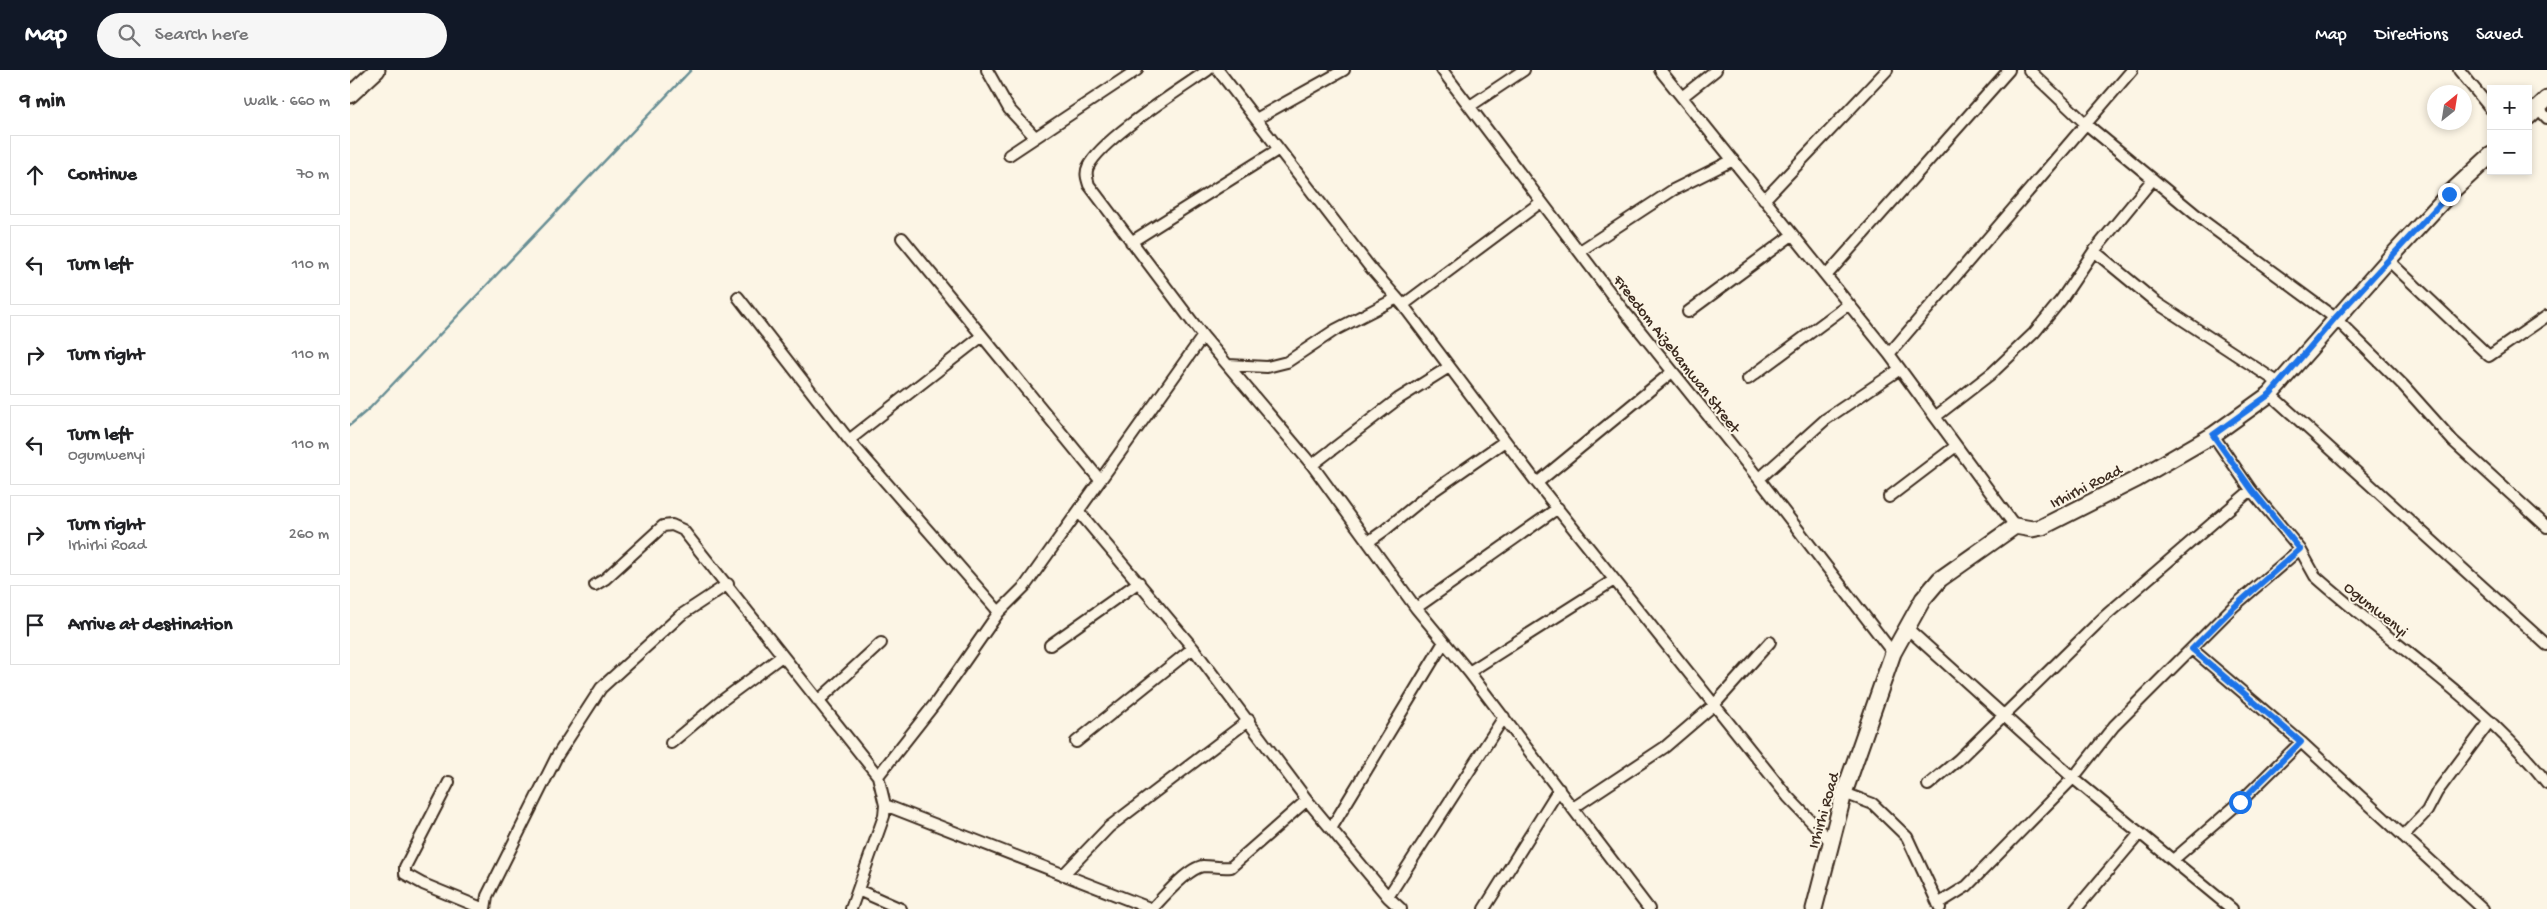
<!DOCTYPE html>
<html lang="en">
<head>
<meta charset="utf-8">
<style>
	:root { --surface:#fff; --page:#f6f6f6; --text:#202124; --muted:#757577; --line:#e0e0e0; --accent:#111827 }
	body { margin:0; font-family:"Gochi Hand",sans-serif; background:var(--page); color:var(--text) }
	.controls { position:absolute; right:15px; top:15px; display:grid; overflow:hidden; border-radius:0px; box-shadow:0 2px 8px #0003 }
	.controls button { width:45px; height:45px; display:grid; place-items:center; padding:0; border:0; border-bottom:1px solid var(--line); background:var(--surface); color:var(--text); font:25px sans-serif }
	.compass { position:absolute; left:2077px; top:15px; width:45px; height:45px; border-radius:50%; background:var(--surface); box-shadow:0 2px 8px #0003; rotate:30deg }
	.stop { position:absolute; width:15px; height:15px; margin:-11px; border:4px solid #1a73e8; border-radius:50%; background:#fff }
	.stop.end { background:#1a73e8; border-color:#fff; box-shadow:0 1px 5px #0008 }
	.list { margin:0; padding:0; list-style:none }
	h2 { display:flex; justify-content:space-between; align-items:center; height:65px; margin:0; padding:0 20px; font-size:21px }
	h2 small { font-size:16px; font-weight:400; color:var(--muted) }
	.list li { display:grid; grid-template-columns:32px 1fr auto; gap:15px; align-items:center; box-sizing:border-box; height:80px; margin:0 10px 10px; padding:0 10px; border:1px solid var(--line); border-radius:0px }
	.list b { display:block; font-size:19px; white-space:nowrap }
	.list p { margin:0; font-size:16px; white-space:nowrap; color:var(--muted) }
	.list em { font-size:16px; font-style:normal; color:var(--muted) }
	.icon { flex:none; width:28px; height:28px; fill:none; stroke:currentColor; stroke-width:2; stroke-linecap:round; stroke-linejoin:round }
	.map { position:relative; flex:none; width:2197px; height:839px; overflow:hidden }
	header { display:flex; align-items:center; gap:30px; box-sizing:border-box; height:70px; padding:0 25px; background:var(--accent); color:#fff }
	header strong { font-size:24px }
	nav { display:flex; gap:28px; margin-inline-start:auto; font-size:18px }
	.search { width:350px; height:45px; background:var(--page); display:flex; align-items:center; gap:12px; box-sizing:border-box; padding:0 18px; border-radius:28px; color:var(--muted); font-size:19px }
	main { display:flex }
	aside { flex:1; background:var(--surface) }
	.map>svg:first-child { display:block }
	.lines { fill:none; stroke-linecap:round; stroke-linejoin:round }
	.stream { stroke:#678e94; stroke-width:2.5 }
	.street-casing { stroke:#3b2a1e; stroke-width:14 }
	.secondary-casing { stroke:#3b2a1e; stroke-width:19 }
	.street { stroke:#fcf5e5; stroke-width:10 }
	.secondary { stroke:#fcf5e5; stroke-width:15 }
	.route { stroke:#1a73e8; stroke-width:6 }
	.labels { text-anchor:middle; stroke-width:4; stroke-linejoin:round; paint-order:stroke }
	.street-label { font-size:16px; fill:#3b2a1e; stroke:#fcf5e5 }
</style>
</head>
<body>
<header>
<strong>Map</strong>
<div class="search"><svg class="icon" aria-label="search" viewBox="0 0 24 24"><circle cx="10" cy="10" r="6"/><path d="M15 15l6 6"/></svg>Search here</div>
<nav><a>Map</a><a>Directions</a><a>Saved</a></nav>
</header>
<main>
<aside>
<h2>9 min<small>Walk · 660 m</small></h2>
<ul class="list">
<li><svg class="icon" aria-label="ahead" viewBox="0 0 24 24"><path d="M12 20V5M6 11l6-6 6 6"/></svg><div><b>Continue</b></div><em>70 m</em></li>
<li><svg class="icon" aria-label="left" viewBox="0 0 24 24"><path d="M17 20v-9H6M10 6l-5 5 5 5"/></svg><div><b>Turn left</b></div><em>110 m</em></li>
<li><svg class="icon" aria-label="right" viewBox="0 0 24 24"><path d="M7 20v-9h11M14 6l5 5-5 5"/></svg><div><b>Turn right</b></div><em>110 m</em></li>
<li><svg class="icon" aria-label="left" viewBox="0 0 24 24"><path d="M17 20v-9H6M10 6l-5 5 5 5"/></svg><div><b>Turn left</b><p>Ogumwenyi</p></div><em>110 m</em></li>
<li><svg class="icon" aria-label="right" viewBox="0 0 24 24"><path d="M7 20v-9h11M14 6l5 5-5 5"/></svg><div><b>Turn right</b><p>Irhirhi Road</p></div><em>260 m</em></li>
<li><svg class="icon" aria-label="arrive" viewBox="0 0 24 24"><path d="M6 21V4h12l-3 4 3 4H6"/></svg><div><b>Arrive at destination</b></div></li>
</ul>
</aside>
<div class="map">
<svg width="2197" height="839" viewBox="0 0 2197 839">
	<rect width="100%" height="100%" fill="#fcf5e5"/>
	<filter id="ink" filterUnits="userSpaceOnUse"><feTurbulence type="fractalNoise" baseFrequency=".02" numOctaves="2"/><feDisplacementMap in="SourceGraphic" scale="10" xChannelSelector="R" yChannelSelector="G"/><feConvolveMatrix kernelMatrix="1 2 1 2 8 2 1 2 1" color-interpolation-filters="sRGB"/></filter>
	<g filter="url(#ink)">
		<g class="lines">
			<path class="stream" d="M0,355l20,-17 321,-338"/>
			<defs>
				<path id="street" d="M637,0l22,39 26,28
					M858,0c-27,19 -107,69 -120,97 -3,6 -1,12 1,18l114,151 109,129 104,143 53,64 180,237
					M868,0l151,196 34,39 134,178 251,314 42,44
					M1092,0l182,241 135,168 134,174
					M1310,0l229,284 126,172
					M1679,0l56,53 121,100 129,95 68,67 50,56 94,86
					M2109,0l32,39
					M1332,27l34,-27
					M1120,36l54,-36
					M2187,37l10,11
					M906,49l88,-49
					M659,85l128,-85
					M1414,130l123,-130
					M552,168l198,242
					M781,172l148,-93
					M1230,181l93,-61 60,-30
					M1744,181l63,52 122,80
					M2038,190l101,96 58,-40
					M1476,206l183,-206
					M388,227l111,143 150,172
					M1053,235l138,-103
					M1338,242l104,-77
					M1539,284l243,-284
					M878,295l39,2 20,-5 48,-32 62,-32
					M1398,309l101,-75
					M1920,324l277,251
					M1585,347l57,-44 42,-40 27,-33 33,-49 59,-72
					M1863,365l38,55 49,59 15,27c77,69 167,124 232,207
					M499,370l132,-103
					M962,395l86,-66 51,-32
					M1409,409l67,-60 74,-50
					M1187,413l135,-111
					M1539,427l67,-51
					M729,442l114,136 114,152 81,97 13,12
					M1018,472l17,-12 44,-36 76,-53
					M245,515l10,-6 58,-53 9,-1 11,5 195,246
					M1066,538l142,-100
					M1558,559l165,149 159,131
					M700,575l89,-63
					M1842,579l109,93 182,167
					M1119,602l145,-92
					M468,631l63,-58
					M726,672l117,-94
					M321,673l49,-41 62,-46
					M99,712l-44,85v7l18,10 61,25
					M1578,715l30,-25 147,-144 146,-126
					M1494,723l29,11 34,33 33,71
					M535,735l267,104c11,-12 36,-41 51,-43 9,0 19,2 28,1l76,-67
					M1223,738l92,-61 49,-42 56,-63
					M982,757l112,-185
					M2053,766l24,-25 10,-19 53,-71
					M1823,790l67,-58 61,-60
					M713,805l46,-48 140,-107
					M508,820l43,19
					M1038,827l116,-180
					M1588,834l29,-18 106,-108 41,-52 119,-119 67,-58
					M135,839l2,-13 70,-140 44,-68 80,-73 47,-31
					M501,839l33,-93 1,-11 -7,-29 59,-75 62,-89 26,-26 178,-250
					M1134,839l75,-120
					M1726,839l64,-76"/>
				<path id="secondary" d="M0,25l27,-25
					M2178,47l19,-18
					M1464,839l30,-116 49,-140 30,-54 17,-20 75,-53 17,3 10,-2 95,-48 76,-44 57,-41 120,-136 59,-64 42,-39"/>
			</defs>
			<use href="#street" class="street-casing"/>
			<use href="#secondary" class="secondary-casing"/>
			<use href="#street" class="street"/>
			<use href="#secondary" class="secondary"/>
		</g>
	</g>
	<g class="lines" filter="url(#ink)">
		<path class="route" d="M1890,732l61,-60 -109,-93 41,-41 67,-59 -48,-59 -39,-55 57,-41 65,-76 114,-124"/>
	</g>
	<g class="labels">
		<g class="street-label">
			<text transform="translate(1328 283) rotate(52)" y="6">Freedom Aizebamwan Street</text>
			<text transform="translate(1735 415) rotate(-27)" y="6">Irhirhi Road</text>
			<text transform="translate(2027 538) rotate(39)" y="6">Ogumwenyi</text>
			<text transform="translate(1472 740) rotate(-74)" y="6">Irhirhi Road</text>
		</g>
	</g>
</svg>
<div class="controls">
<button>+</button>
<button>−</button>
</div>
<svg class="compass" viewBox="-18 -18 36 36"><path d="M0-13l5 13h-10z" fill="#e53935"/><path d="M0 13l5-13h-10z" fill="#757577"/></svg>
<div class="stop" style="left:1890px;top:732px"></div>
<div class="stop end" style="left:2099px;top:124px"></div>
</div>
</main>
</body>
</html>
